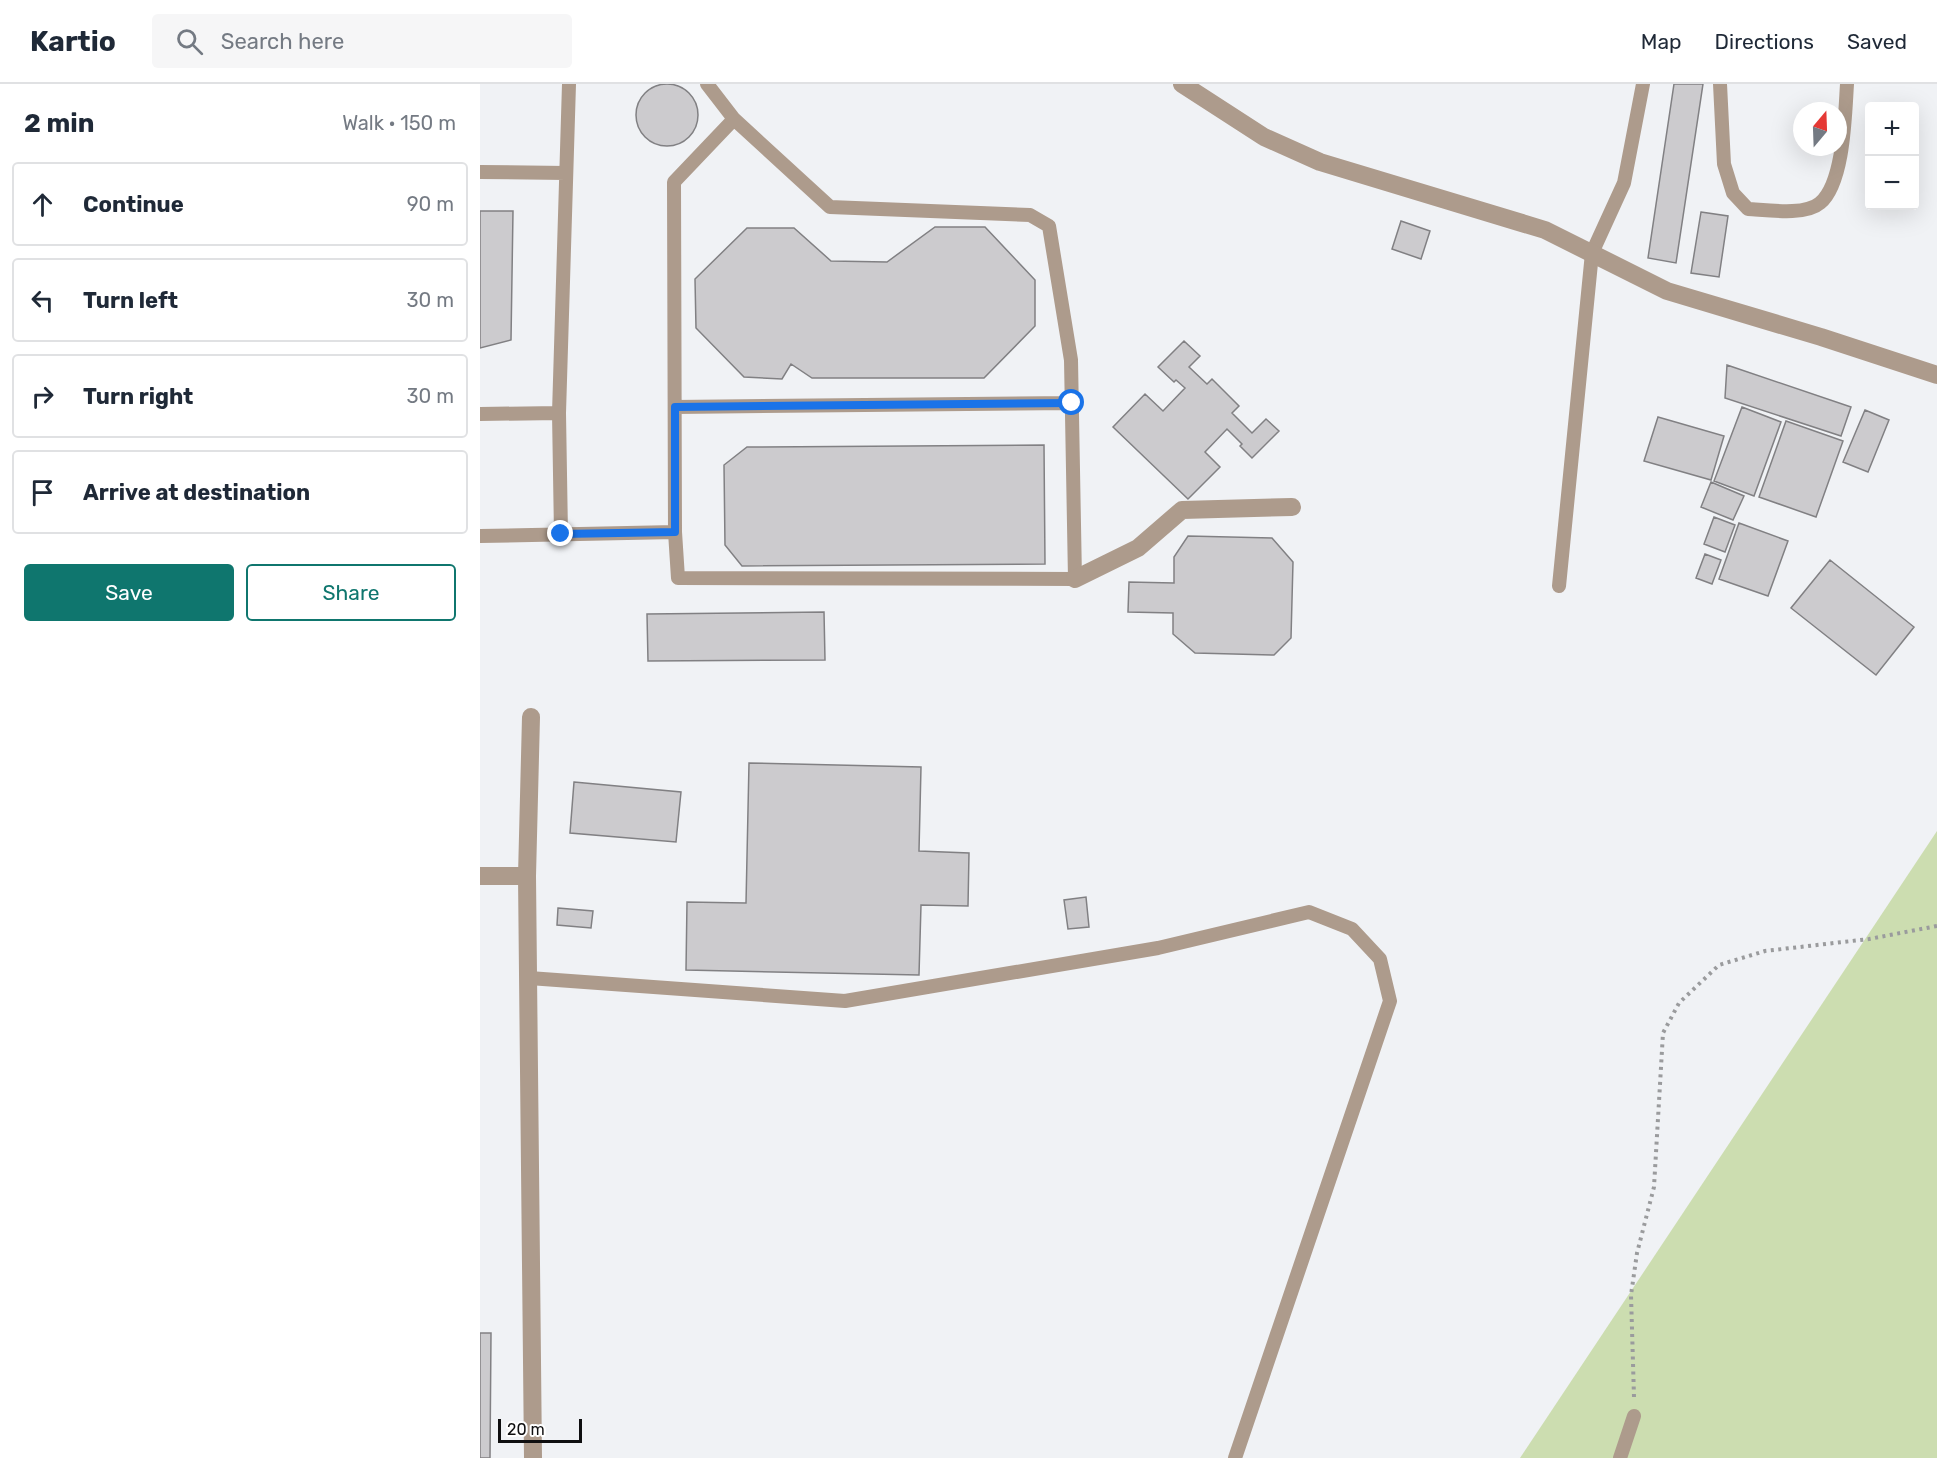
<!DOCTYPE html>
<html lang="en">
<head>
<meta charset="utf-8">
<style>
	:root { --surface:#fff; --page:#f6f6f7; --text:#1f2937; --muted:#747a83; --line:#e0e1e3; --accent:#0f766e }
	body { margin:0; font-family:Rubik,sans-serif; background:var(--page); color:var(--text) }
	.controls { position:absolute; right:18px; top:18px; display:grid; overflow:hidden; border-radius:6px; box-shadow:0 6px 24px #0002 }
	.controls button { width:54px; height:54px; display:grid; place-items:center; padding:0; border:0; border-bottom:2px solid var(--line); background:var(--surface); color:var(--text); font:30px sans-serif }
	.compass { position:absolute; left:1313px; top:18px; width:54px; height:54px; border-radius:50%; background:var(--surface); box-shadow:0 6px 24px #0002; rotate:19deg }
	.scale { position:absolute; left:18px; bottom:15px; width:84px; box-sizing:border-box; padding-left:6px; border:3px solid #0f0f10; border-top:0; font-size:16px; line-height:21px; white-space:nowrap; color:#0f0f10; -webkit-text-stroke:4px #fff; paint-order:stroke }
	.stop { position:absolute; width:18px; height:18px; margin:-14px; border:4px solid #1a73e8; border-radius:50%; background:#fff }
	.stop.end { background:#1a73e8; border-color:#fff; box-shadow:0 2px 6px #0008 }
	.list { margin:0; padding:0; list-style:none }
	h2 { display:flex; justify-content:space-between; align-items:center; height:78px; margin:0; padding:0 24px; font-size:26px }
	h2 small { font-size:20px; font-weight:400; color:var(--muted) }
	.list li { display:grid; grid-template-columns:39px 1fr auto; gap:18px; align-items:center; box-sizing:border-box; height:84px; margin:0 12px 12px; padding:0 12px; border:2px solid var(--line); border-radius:6px }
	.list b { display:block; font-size:22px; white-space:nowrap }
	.list em { font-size:20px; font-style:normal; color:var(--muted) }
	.actions { display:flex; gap:12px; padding:18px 24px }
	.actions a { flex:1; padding:14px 0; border:2px solid var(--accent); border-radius:6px; text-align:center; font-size:21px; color:var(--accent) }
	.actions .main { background:var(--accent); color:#fff }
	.icon { flex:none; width:33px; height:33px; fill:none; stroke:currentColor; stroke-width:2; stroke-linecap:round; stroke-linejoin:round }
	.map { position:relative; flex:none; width:1457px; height:1374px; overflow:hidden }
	header { display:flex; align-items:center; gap:36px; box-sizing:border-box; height:84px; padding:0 30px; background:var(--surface); border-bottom:2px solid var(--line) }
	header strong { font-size:28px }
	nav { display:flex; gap:33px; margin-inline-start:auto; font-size:21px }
	.search { width:420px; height:54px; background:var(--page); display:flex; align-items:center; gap:15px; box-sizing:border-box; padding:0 21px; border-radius:6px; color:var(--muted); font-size:22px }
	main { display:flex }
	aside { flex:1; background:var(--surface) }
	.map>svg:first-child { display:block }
	.green { fill:#ccddb0 }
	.building { fill:#cccbce; stroke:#818083; stroke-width:1.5 }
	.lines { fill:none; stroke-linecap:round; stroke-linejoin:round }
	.path { stroke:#9a9b9d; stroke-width:4; stroke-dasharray:3 4.5; stroke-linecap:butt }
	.lane { stroke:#ad9b8c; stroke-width:14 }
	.street { stroke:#ad9b8c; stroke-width:18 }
	.route { stroke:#1a73e8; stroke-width:8 }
</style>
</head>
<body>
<header>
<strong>Kartio</strong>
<div class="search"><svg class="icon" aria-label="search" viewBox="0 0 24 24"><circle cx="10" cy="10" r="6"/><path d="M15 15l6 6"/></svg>Search here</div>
<nav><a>Map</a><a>Directions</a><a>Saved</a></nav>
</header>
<main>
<aside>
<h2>2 min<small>Walk · 150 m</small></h2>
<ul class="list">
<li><svg class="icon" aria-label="ahead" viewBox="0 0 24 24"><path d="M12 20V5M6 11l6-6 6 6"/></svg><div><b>Continue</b></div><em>90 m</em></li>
<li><svg class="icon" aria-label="left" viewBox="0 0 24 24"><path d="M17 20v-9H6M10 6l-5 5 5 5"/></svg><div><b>Turn left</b></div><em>30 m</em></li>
<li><svg class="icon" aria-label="right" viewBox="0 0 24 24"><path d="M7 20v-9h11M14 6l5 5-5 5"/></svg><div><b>Turn right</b></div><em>30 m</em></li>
<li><svg class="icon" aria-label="arrive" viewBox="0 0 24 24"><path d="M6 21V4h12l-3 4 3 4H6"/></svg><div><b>Arrive at destination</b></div></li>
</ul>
<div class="actions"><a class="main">Save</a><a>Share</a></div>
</aside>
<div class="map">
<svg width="1457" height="1374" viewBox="0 0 1457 1374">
	<rect width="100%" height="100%" fill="#f0f2f5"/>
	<path class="green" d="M1457,747v627h-417z"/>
	<path class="building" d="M156 31a31 31 0 1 1 62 0a31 31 0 1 1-62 0Z
		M1194,0h29l-27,179 -28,-5z
		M0,127h33l-2,129 -31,8z
		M1221,128l27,4 -9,61 -28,-4z
		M921,137l29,10 -9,28 -29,-10z
		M455,143h50l50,53v46l-51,52h-172l-21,-14 -9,15 -38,-2 -48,-49 -1,-49 52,-51h47l37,33 56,1z
		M704,257l16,15 -11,11 18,17 5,-5 27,27 -7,7 20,20 14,-14 13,12 -27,27 -12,-12 2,-2 -15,-15 -22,23 15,15 -32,32 -75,-72 32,-33 18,17 22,-23 -9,-8 -2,2 -16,-15z
		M1247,281l124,42 -10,29 -116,-38z
		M1262,323l39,15 -27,74 -40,-15z
		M1385,326l24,10 -21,52 -25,-10z
		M1178,333l66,19 -13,44 -67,-19z
		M1306,337l57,20 -27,76 -57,-20z
		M564,361l1,119 -303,2 -17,-21 -1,-80 23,-18z
		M1231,398l33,14 -11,24 -32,-13z
		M1234,433l21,8 -10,27 -21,-8z
		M1259,439l49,18 -20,55 -49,-17z
		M708,452l84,2 21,24 -2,76 -17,17 -79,-2 -22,-19v-21l-45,-1 1,-30 45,1v-26z
		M1225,470l16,6 -9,24 -16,-6z
		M1350,476l84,67 -38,48 -85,-67z
		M344,528l1,48 -177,1 -1,-47z
		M269,679l172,4 -2,84 50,2 -1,53 -47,-1 -2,70 -233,-5 1,-68 59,1z
		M94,698l107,10 -5,50 -106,-9z
		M606,813l3,30 -21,2 -4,-29z
		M78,824l35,3 -2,17 -34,-3z
		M0,1249h11l-1,125h-10z"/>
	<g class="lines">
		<path class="path" d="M1154,1313l-3,-102 6,-42 17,-66 9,-154 16,-30 40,-38 46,-14 104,-12 68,-13"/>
		<path class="lane" d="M227,0l27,35 96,88 200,8 19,11 22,134 4,219 -397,-1 -3,-46 -1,-350 60,-63
			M1240,0l4,80 9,29 15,16c19,1 57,7 72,-6 24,-20 25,-89 27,-119
			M0,88l86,1
			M195,323l397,-4
			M0,330l79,-1
			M81,450l-2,-121 10,-329
			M0,452l195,-4
			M1079,502l33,-333 32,-70 19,-99
			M49,894l316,23 313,-53 151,-36 43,17 28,30 10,42 -155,457
			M1140,1374l14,-42"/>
		<path class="street" d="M702,0l82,53 56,25 225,68 122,61 154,46 116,38
			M595,495l63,-31 44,-38 110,-3
			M51,633l-4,159 6,582
			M0,792h47"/>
	</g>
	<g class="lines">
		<path class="route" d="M81,450l114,-2v-125l397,-4"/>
	</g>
</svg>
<div class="controls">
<button>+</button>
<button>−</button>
</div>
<svg class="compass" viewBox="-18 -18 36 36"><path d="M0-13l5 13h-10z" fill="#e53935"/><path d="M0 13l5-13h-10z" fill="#747a83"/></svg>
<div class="scale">20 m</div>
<div class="stop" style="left:592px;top:319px"></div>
<div class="stop end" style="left:81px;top:450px"></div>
</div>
</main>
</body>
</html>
